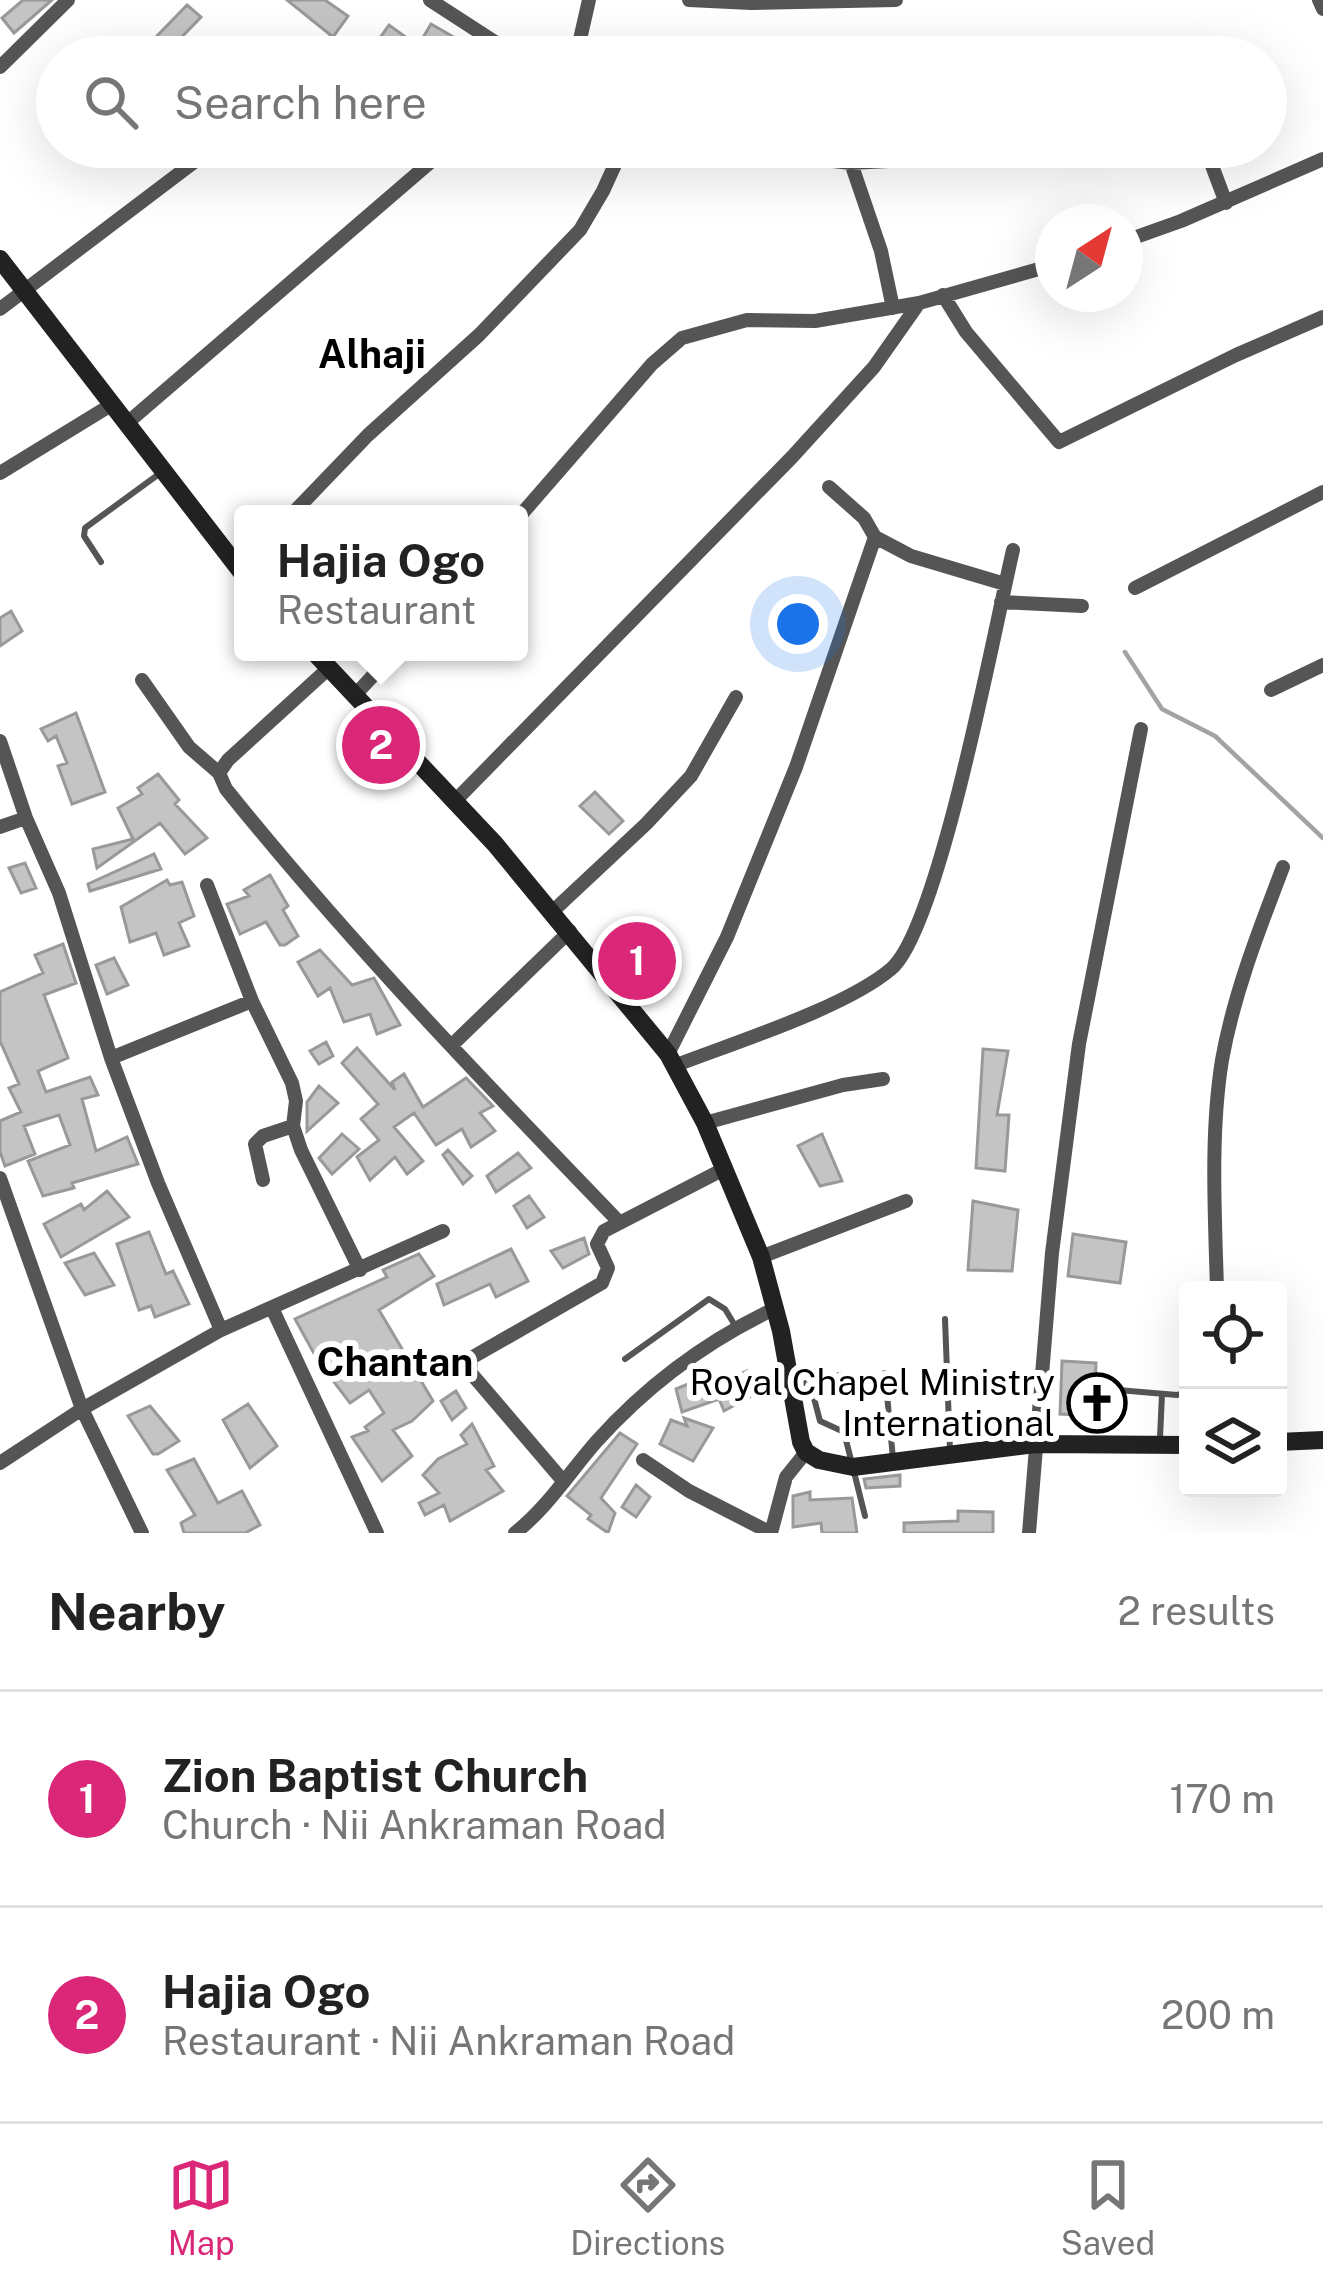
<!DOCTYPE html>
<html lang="en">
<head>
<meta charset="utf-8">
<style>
	:root { --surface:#fff; --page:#f6f6f6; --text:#222; --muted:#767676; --line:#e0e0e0; --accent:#db2777 }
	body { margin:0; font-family:"Public Sans",sans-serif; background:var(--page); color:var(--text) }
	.controls { position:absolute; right:36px; bottom:36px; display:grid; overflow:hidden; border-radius:12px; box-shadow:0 12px 48px #0002 }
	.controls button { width:108px; height:108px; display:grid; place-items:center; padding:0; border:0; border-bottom:3px solid var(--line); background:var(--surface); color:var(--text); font:60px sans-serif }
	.compass { position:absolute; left:1035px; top:204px; width:108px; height:108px; border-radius:50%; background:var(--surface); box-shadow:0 12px 48px #0002; rotate:36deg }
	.you { position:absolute; left:798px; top:624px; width:42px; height:42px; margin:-30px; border:9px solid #fff; border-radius:50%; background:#1a73e8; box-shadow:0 0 0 18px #1a73e833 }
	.badge { display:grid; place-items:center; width:78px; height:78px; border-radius:50%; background:var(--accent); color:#fff; font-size:39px; font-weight:700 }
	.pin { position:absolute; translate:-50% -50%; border:6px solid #fff; box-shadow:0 3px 12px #0006 }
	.popup { position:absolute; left:234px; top:505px; width:294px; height:156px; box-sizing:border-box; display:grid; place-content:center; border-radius:12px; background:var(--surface); filter:drop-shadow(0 3px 9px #0005); font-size:39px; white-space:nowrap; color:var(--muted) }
	.popup b { font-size:45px; color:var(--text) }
	.popup::after { content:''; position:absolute; left:50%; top:100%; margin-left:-24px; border:24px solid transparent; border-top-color:var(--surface) }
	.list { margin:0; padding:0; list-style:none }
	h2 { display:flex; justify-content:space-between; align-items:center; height:156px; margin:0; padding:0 48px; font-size:51px }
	h2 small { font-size:39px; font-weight:400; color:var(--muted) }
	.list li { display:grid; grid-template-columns:78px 1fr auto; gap:36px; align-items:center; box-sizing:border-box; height:216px; padding:0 48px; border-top:3px solid var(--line) }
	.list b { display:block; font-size:45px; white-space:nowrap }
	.list p { margin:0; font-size:39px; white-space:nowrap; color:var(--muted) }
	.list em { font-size:39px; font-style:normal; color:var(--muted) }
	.icon { flex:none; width:66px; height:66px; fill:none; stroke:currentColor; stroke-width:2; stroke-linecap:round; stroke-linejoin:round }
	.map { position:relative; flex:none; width:1323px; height:1533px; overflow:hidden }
	.search { position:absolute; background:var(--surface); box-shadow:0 12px 48px #0002; left:36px; right:36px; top:36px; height:132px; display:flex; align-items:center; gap:30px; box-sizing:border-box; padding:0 42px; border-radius:66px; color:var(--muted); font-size:45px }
	.sheet { height:588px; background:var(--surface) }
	nav { display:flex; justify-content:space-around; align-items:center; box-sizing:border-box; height:168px; border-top:3px solid var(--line); background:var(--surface); font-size:33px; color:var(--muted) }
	nav a { display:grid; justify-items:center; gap:6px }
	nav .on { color:var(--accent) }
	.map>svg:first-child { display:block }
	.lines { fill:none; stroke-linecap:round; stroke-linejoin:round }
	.stream { stroke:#a3a3a3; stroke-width:4.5 }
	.building { fill:#c4c4c4; stroke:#999; stroke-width:3 }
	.lane { stroke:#555; stroke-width:6 }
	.street { stroke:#555; stroke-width:14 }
	.secondary { stroke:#222; stroke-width:18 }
	.labels { text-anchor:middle; stroke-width:12; stroke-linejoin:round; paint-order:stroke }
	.poi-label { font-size:36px; fill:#000; stroke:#fff; text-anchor:end }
	.neighbourhood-label { font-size:39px; font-weight:bold; fill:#000; stroke:#fff }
</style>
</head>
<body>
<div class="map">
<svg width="1323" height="1533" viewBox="0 0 1323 1533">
	<rect width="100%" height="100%" fill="#fff"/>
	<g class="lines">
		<path class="stream" d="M1125,652l37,57 53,27 108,102"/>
	</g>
	<path class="building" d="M23,0h29l-38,33 -12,-15z
		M287,0h38l23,16 -15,21z
		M187,5l14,12 -31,32 -13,-13z
		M431,24l33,19 -8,14h-80l-6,-5 19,-27 29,21z
		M11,611l11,20 -22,15v-28z
		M76,713l29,79 -33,12 -14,-38 9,-3 -11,-27 -8,5 -7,-12z
		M158,774l21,26 -4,4 32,34 -22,16 -25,-31 -63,45 -4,-19 40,-10 -15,-31 24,-14 -4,-6z
		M595,792l28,29 -14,13 -29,-28z
		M154,854l7,15 -71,22 -2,-7z
		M25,863l11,25 -15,5 -12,-25z
		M270,875l18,31 -5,4 15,26 -13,9h-5l-14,-23 -26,12 -13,-30 22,-8 -5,-6z
		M167,880l3,5 12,-3 12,34 -15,7 10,23 -25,9 -8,-22 -26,9 -9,-35z
		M63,944l13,39 -32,12 24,63 -30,13 8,21 44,-15 8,18 -16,4 14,52 31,-14 11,27 -66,19 2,5 -31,8 -15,-35 42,-16 -11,-30 -35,11 11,28 -30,12 -5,-14v-31l21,-9 -12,-24 10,-4 -19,-43v-49l43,-19 -8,-18z
		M320,950l32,35 22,-7 26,47 -23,9 -7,-20 -26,8 -14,-34 -12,8 -20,-34z
		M114,958l14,27 -21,9 -11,-29z
		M326,1042l7,14 -14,8 -9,-13z
		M357,1048l38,42 -3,-8 12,-8 19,33 43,-29 27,28 -13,7 15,18 -24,16 -9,-18 -26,16 -22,-32 -20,14 29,34 -16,13 -12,-17 -25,23 -13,-23 22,-17 -18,-21 17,-15 -36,-41z
		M983,1049l25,2 -11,64h12l-4,56 -29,-3z
		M319,1086l19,17 -31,28v-29z
		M342,1134l17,15 -27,25 -13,-16z
		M822,1134l20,47 -22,5 -22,-40z
		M448,1150l24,26 -9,8 -20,-29z
		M518,1153l13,15 -35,24 -9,-16z
		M107,1191l22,26 -68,40 -17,-33 37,-20 3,6z
		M529,1196l15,21 -17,11 -13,-22z
		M973,1201l45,9 -6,61 -44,-1z
		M149,1232l17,42 7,-3 16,33 -34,13 -4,-11 -12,4 -22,-66z
		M1073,1234l53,8 -6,41 -52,-7z
		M584,1238l5,16 -26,14 -12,-17z
		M511,1249l17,32 -32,16 -6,-13 -46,21 -7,-21z
		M94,1253l20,32 -29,10 -20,-32z
		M419,1254l15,22 -55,34 54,91 -21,20 -19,9 19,26 -30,25 -30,-44 16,-6 -3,-4 19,-14 -15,-23 -19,13 -19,-25 -3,1 -33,-60 92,-42 -4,-7z
		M1062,1361l34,2 -2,53 -34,-2z
		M747,1371l10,22 -33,18 -5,-12 -37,13 -6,-23 24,-10 3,10z
		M456,1391l10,17 -14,12 -11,-19z
		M248,1404l29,42 -27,22 -27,-48z
		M150,1406l29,35 -21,13h-5l-25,-38z
		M684,1418l29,10 -20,33 -33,-17 11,-24 16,6z
		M472,1424l22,42 -8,4 17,21 -53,30 -6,-16 -19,10 -6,-12 20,-10 -16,-18 15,-16 29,-15 -6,-9z
		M620,1433l17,11 -36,54 14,15 -7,20 -20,-14 3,-4 -24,-19z
		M194,1459l24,44 24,-12 18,34 -15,8h-61l-3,-10 14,-8 -28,-45z
		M900,1475v11l-34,2 -2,-9z
		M636,1485l14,12 -14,20 -14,-10z
		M810,1492v8l42,-2 5,35h-35l-1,-10 -28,4v-31z
		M958,1511l35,1v21h-89v-10l54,-2z"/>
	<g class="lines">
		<path class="lane" d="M101,562l-17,-26 1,-8 74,-54
			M945,1319l5,132
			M625,1359l84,-60 16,10 11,18
			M885,1373l8,86
			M810,1383l10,38 24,11 21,84
			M794,1386l50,-12
			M1118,1390l59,5 11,-4
			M1160,1438l2,-44"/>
		<path class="street" d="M430,0l88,57
			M689,0l62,3 145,-3
			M1319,0l4,9
			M576,57l13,-57
			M0,67l68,-67
			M706,147l145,16 242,-13
			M1205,147l21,56
			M851,163l30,88 12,57
			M1125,241l56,-20 142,-62
			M943,295l23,37 93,110 177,-87 87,-38
			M919,303l134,-38
			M0,309l214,-162
			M126,424l322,-277
			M0,473l111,-68
			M292,514l76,-79 111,-100 101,-105 23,-39 20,-44
			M875,537l36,19 94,28
			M1135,588l188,-96
			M1001,602l81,4
			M329,668l-101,92 -9,13 7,16c123,153 258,293 394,434
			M142,680l47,67 30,26
			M1271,690l52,-25
			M355,695l40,-43
			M0,741l26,77 33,75 52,165 47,125 63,147
			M455,801l338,-345 81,-89 45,-64 -104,18 -68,-1 -65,18 -30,26 -133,153
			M0,827l26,-9
			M207,885l45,116 40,82 4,18 -3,25 8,24 59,120
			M553,911l93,-87 45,-48 45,-79
			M452,1045l118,-114
			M668,1054l59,-117 69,-170 79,-230 -11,-19 -35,-31
			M111,1058l141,-57
			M674,1066c59,-23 171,-58 217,-97 48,-40 104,-343 122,-419
			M705,1123l138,-38 40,-6
			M0,1178l82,231 60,124
			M263,1180l-8,-36 8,-8 30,-10
			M761,1257l145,-56
			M1217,1290c-2,-75 -7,-156 5,-230 12,-67 37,-130 61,-193
			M272,1308l105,225
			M643,1460l46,31 82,42
			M0,1463l82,-54 139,-79 222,-99
			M564,1482l-94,-110 1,-14 131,-75 6,-15 -11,-24 7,-13 120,-62
			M515,1533c32,-25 54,-60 81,-91 51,-57 112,-102 180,-134
			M771,1533l15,-56 20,-25
			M1029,1533l23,-280 27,-209 62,-315"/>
		<path class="secondary" d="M0,259l243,315
			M314,652l181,192 173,210 37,69 56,134 20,74 20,111 5,10 13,8 34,7 182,-23 153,1
			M1278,1442l45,-2"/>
	</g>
	<defs>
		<symbol id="church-ring" viewBox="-11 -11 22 22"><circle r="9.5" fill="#fff" stroke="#000" stroke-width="1.5"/><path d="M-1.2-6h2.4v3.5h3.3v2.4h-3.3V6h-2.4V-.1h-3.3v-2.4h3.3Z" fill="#000"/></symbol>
	</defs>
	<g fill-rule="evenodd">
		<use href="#church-ring" x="1064" y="1370" width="66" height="66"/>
	</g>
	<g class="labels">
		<g class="poi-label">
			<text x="1055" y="1395">Royal Chapel Ministry<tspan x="1055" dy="41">International</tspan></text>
		</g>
		<g class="neighbourhood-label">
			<text x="372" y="368">Alhaji</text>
			<text x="395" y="1376">Chantan</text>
		</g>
	</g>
</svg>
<div class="controls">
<button><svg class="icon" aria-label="locate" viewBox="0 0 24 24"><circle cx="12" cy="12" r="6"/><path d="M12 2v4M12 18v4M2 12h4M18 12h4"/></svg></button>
<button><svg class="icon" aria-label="layers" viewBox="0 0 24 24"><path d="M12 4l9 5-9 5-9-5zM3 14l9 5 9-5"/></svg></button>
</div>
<svg class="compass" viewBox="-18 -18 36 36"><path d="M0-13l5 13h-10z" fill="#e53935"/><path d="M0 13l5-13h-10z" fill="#767676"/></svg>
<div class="you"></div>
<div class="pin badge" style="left:637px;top:961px">1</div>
<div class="pin badge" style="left:381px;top:745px">2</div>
<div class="popup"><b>Hajia Ogo</b>Restaurant</div>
<div class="search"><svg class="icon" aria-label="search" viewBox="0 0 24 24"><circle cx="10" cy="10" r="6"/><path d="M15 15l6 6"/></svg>Search here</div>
</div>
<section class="sheet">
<h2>Nearby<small>2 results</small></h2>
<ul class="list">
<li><span class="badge">1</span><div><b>Zion Baptist Church</b><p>Church · Nii Ankraman Road</p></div><em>170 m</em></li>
<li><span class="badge">2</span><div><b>Hajia Ogo</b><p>Restaurant · Nii Ankraman Road</p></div><em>200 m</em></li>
</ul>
</section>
<nav>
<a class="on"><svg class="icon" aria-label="map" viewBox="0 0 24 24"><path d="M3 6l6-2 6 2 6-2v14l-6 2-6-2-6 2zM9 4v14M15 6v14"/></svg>Map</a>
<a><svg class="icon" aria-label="directions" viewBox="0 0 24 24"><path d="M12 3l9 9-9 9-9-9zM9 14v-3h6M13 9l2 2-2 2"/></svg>Directions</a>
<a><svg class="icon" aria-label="saved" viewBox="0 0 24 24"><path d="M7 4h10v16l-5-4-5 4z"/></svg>Saved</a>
</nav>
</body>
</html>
